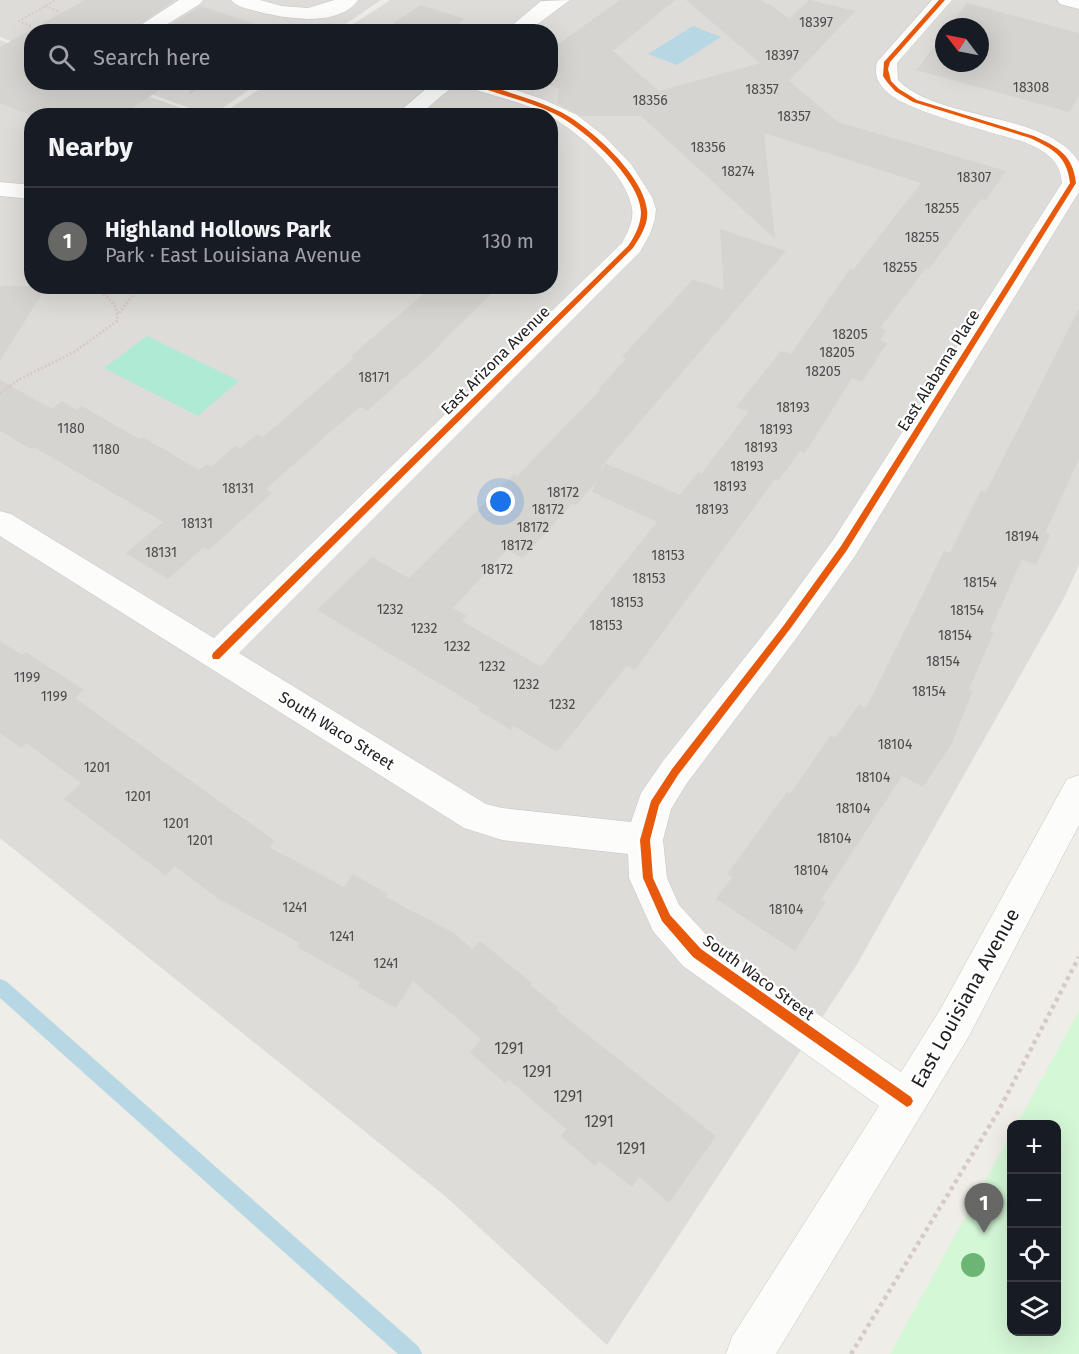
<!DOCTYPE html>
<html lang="en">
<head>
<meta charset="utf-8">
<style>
	:root { --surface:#171b24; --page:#242831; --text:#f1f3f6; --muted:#9ea1a6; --line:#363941; --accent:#676765 }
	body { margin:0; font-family:"Fira Sans",sans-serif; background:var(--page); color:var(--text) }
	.controls { position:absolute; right:18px; bottom:18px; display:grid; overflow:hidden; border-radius:12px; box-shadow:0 6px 24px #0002 }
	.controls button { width:54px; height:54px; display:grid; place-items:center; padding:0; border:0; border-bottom:2px solid var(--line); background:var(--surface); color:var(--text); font:30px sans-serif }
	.compass { position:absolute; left:935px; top:18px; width:54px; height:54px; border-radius:50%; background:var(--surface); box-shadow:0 6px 24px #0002; rotate:302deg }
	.you { position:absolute; left:501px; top:502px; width:21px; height:21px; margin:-15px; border:4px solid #fff; border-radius:50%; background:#1a73e8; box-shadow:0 0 0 9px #1a73e833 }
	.badge { display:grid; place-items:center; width:39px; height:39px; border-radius:50%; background:var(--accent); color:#fff; font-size:20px; font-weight:700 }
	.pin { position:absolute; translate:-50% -50px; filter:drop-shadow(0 2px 3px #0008) }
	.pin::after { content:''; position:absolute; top:32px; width:21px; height:18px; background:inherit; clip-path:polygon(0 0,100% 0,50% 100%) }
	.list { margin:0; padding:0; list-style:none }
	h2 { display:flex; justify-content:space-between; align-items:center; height:78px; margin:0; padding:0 24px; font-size:26px }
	h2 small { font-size:20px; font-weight:400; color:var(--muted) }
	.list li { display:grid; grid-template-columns:39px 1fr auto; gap:18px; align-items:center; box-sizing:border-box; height:108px; padding:0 24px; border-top:2px solid var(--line) }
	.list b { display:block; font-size:22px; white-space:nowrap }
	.list p { margin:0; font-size:20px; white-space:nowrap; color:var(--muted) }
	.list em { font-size:20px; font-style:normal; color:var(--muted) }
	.icon { flex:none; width:33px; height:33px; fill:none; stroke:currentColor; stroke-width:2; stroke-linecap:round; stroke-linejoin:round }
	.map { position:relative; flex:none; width:1079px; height:1354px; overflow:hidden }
	.search { position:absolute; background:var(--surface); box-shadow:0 6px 24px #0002; left:24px; top:24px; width:534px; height:66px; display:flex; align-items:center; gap:15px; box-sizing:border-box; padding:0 21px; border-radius:24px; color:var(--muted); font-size:22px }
	.panel { position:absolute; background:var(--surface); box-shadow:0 6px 24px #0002; left:24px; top:108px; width:534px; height:186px; border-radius:24px }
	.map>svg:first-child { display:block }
	.residential { fill:#dddcd9; fill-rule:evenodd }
	.park { fill:#d4f7d6 }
	.pitch { fill:#afead5 }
	.water { fill:#b8d7e4 }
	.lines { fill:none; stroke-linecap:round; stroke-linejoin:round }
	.stream { fill:#b8d7e4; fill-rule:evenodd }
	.building { fill:#d6d4d0; fill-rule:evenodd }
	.minor-casing { stroke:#c6c6c3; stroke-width:1 }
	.path-far2 { stroke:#d7cac6; stroke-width:2; stroke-dasharray:2 2; stroke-linecap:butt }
	.path-far1 { stroke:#d7cac6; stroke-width:3; stroke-dasharray:2 2; stroke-linecap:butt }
	.path { stroke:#d7cac6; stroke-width:4.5; stroke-dasharray:4 4; stroke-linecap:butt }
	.minor { fill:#fcfcfb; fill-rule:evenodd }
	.cycleway-casing { stroke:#fff; stroke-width:4 }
	.cycleway { fill:#e8590c; fill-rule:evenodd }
	.tree { fill:#6cb675 }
	.labels { text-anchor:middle; stroke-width:4.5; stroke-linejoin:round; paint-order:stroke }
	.number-label { font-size:14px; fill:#4d4c4b }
	.street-label { font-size:16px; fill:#1f1f1f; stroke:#fff }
	.near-number-label { font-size:16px; fill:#4d4c4b }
	.near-street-label { font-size:20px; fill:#1f1f1f; stroke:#fff }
</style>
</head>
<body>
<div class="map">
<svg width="1079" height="1354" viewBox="0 0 1079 1354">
	<rect width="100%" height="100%" fill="#eeede7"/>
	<path class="residential" d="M0,0h381l-46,31 -303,1 -1,17 -31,-12z
		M390,0h689v565l-15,33 -208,368 -249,379 -162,-149 -445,-358v-798l31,12 1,30 80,1 88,32 -168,1v170h518v-170l-330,-1 49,-32 281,-1v-50l-207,-1zM944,27h36v36h-36z
		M121,83h138l-48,33z"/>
	<path class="park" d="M1079,1011v343h-189l121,-220 1,198h44v-208h-39z"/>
	<path class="pitch" d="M147,336l92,45 -41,35 -94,-48z"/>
	<path class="water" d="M693,26l28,11 -44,28 -29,-11z"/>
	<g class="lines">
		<path class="stream" d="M0,979l6,2 413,366 3,7h-24l-398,-356z"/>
	</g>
	<path class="building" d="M85,0h90l-47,32h-96v50h139l-50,34h-89l-32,-13v-56z
		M620,0h55l-62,51 46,40 101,-28 -74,-63h75l6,4h3l19,15 20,-19 46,11 -66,70 49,41 168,49 -20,29 -5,-1 -52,70 -3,-1 -46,60 6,2 -6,10 7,3 -25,39 -10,-4 -47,75 -5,-2 -21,29 -4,-1 -140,191 -8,-4 -70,86 -43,-26 -3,4 -33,-20 2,-2 -163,-98 55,-53 37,21 105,-104 3,2 84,-87 -2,-1 27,-29 -4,-2 71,-78 31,11 -4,-61 66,22 -185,216 2,1 2,-5 75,32 18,-23 3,2 47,-62 -12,-5 45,-56 10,3 59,-85 3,1 68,-87 -157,-50 11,106 -134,-123h-60l-24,-13 2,-14 -19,-7h10v-32zM597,481l-5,11 65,30 -116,145 -79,-46 5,-5 -14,-8 54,-58 16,8 49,-54 4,1z
		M967,3l112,30v63l-10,16 -153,-42 28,-36v29h36v-36h-31z
		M420,5l45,14 -17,13 -64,-2z
		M200,6l58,19 -10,7h-88z
		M0,286h47l-47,75z
		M433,286h66l-59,58 1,1 -74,66 -7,-4 -31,26 -63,56 6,4 -63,57 -5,-3 -36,32 -42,-26 37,-31 -129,-75 -3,2 -31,-18v-51l52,29 10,-8 15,9 5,-4 57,33 4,-2 56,33 8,-6 4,3 24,-21 6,2 16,-14 6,3 91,-79 -3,-2z
		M1079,309v150l-34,74 5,2 -14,30 -14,-6 -32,72 4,1 -25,57 4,2 -22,54 -28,42 -21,-11 -81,124 5,2 -31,49 -79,-52 16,-22 -5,-3 60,-82 3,2 41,-59 4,3 24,-34 7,4 78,-157 6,2 31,-63 5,2z
		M0,641l22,14 4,-3 58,38 -9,8 200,143 -6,6 75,40 9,-13 35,20 -2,3 68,36 18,16 8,-8 52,42 -2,2 29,23 -3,2 160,126 -47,67 -30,-26 -7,10 -33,-26 -4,5 -34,-30 5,-7 -57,-49 -4,3 -35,-30 11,-14 -68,-58 -17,27 -38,-21 2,-5 -63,-35 3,-4 -83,-45 -42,-32 -9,10 -102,-77 17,-16 -55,-40 -5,5 -21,-15z"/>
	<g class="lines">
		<defs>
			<path id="minor" d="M179,0h24l-3,4 -45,28h-25z
				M231,0h29l22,6 26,2 26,-8h24c-20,29 -78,18 -106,10 -8,-2 -16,-4 -21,-10z
				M570,0l-43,32h-23l37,-31z
				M932,0h20l-55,63 1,17c41,42 149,31 181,82v30l-224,364 -57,80 -111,147 -16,26 -8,31 4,38 12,27 32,35 190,132 40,-64 126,-229 12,-4v50l-110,211 -193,318h-50l6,-17 147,-231 -196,-140 -30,-35 -24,-53 -1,-24 -126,-14 -38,-12 -464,-292v-25l11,3 203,124 408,-395c6,-11 12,-23 10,-35 -6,-35 -53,-75 -82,-92 -23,-13 -59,-20 -86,-30l-3,-4h32l52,18 32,15 27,21 27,28 21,33 4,12 -1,10 -5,15 -10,18 -401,401 247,151 16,4 129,14 10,-29 22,-32 113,-143 57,-78 229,-357c-2,-24 -17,-32 -38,-41 -31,-10 -118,-30 -138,-51 -9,-9 -12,-17 -9,-29z
				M1057,0h22v9l-19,-5z
				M434,82h24l-40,34h-24z
				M0,182l32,3v14l-32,-3z"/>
		</defs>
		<use href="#minor" class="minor-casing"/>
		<path class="path-far2" d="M45,6l15,6
			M31,26l-12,-5 37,-21
			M177,85l16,6
			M190,93l17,-11"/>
		<path class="path-far1" d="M106,294l23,-8
			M119,313l21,-27
			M0,393l20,-14 54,-27 43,-31c2,-19 -11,-24 -24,-35"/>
		<path class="path" d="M851,1354l147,-242 81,-155"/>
		<use href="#minor" class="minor"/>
		<defs>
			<path id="cycleway" d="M939,0h6l-55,62 -2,7 3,12 8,8 18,11 117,36c24,11 39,19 42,47l-229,367 -57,79 -112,146 -19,30 -9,35 3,38 17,37 31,34 210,148 2,4 -2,4 -4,2 -214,-150 -31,-36 -19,-43 -3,-38 11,-39 21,-32 112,-144 57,-79 229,-363c-3,-27 -17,-34 -40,-45l-117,-36 -18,-11 -8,-9 -4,-6 1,-14z
				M468,82h10c28,10 57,17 83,30 29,15 83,64 86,98 2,14 -7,27 -14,38l-414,411h-6l-1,-3 1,-3 415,-407c7,-10 13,-22 13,-34 -1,-34 -58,-84 -86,-98 -28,-14 -59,-19 -87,-32z"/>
		</defs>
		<use href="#cycleway" class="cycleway-casing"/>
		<use href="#cycleway" class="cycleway"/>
	</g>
	<circle class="tree" cx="973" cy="1265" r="12"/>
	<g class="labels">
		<g class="number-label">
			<text x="816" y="27">18397</text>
			<text x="782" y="60">18397</text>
			<text x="1031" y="92">18308</text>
			<text x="762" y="94">18357</text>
			<text x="650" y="105">18356</text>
			<text x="794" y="121">18357</text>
			<text x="708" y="152">18356</text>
			<text x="738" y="176">18274</text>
			<text x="974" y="182">18307</text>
			<text x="942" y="213">18255</text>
			<text x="922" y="242">18255</text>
			<text x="900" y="272">18255</text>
			<text x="850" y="339">18205</text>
			<text x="837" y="357">18205</text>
			<text x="823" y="376">18205</text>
			<text x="374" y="382">18171</text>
			<text x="793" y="412">18193</text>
			<text x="71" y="433">1180</text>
			<text x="776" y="434">18193</text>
			<text x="761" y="452">18193</text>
			<text x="106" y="454">1180</text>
			<text x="747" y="471">18193</text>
			<text x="730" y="491">18193</text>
			<text x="238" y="493">18131</text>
			<text x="563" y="497">18172</text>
			<text x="548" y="514">18172</text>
			<text x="712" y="514">18193</text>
			<text x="197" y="528">18131</text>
			<text x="533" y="532">18172</text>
			<text x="1022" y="541">18194</text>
			<text x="517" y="550">18172</text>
			<text x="161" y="557">18131</text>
			<text x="668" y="560">18153</text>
			<text x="497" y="574">18172</text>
			<text x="649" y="583">18153</text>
			<text x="980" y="587">18154</text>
			<text x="627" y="607">18153</text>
			<text x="390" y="614">1232</text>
			<text x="967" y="615">18154</text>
			<text x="606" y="630">18153</text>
			<text x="424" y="633">1232</text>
			<text x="955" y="640">18154</text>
			<text x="457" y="651">1232</text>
			<text x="943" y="666">18154</text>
			<text x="492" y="671">1232</text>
			<text x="27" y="682">1199</text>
			<text x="526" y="689">1232</text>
			<text x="929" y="696">18154</text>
			<text x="54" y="701">1199</text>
			<text x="562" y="709">1232</text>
			<text x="895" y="749">18104</text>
			<text x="97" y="772">1201</text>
			<text x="873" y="782">18104</text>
			<text x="138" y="801">1201</text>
			<text x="853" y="813">18104</text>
			<text x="176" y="828">1201</text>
			<text x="834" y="843">18104</text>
			<text x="200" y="845">1201</text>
			<text x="811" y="875">18104</text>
			<text x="295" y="912">1241</text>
			<text x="786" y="914">18104</text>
			<text x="342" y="941">1241</text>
			<text x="386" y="968">1241</text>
		</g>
		<g class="street-label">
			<text transform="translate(495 360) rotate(-45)" y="6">East Arizona Avenue</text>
			<text transform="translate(938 370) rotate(-58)" y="6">East Alabama Place</text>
			<text transform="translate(337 730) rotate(32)" y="6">South Waco Street</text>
			<text transform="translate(759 977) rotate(36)" y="6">South Waco Street</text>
		</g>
		<g class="near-number-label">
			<text x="509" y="1054">1291</text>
			<text x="537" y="1077">1291</text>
			<text x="568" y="1102">1291</text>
			<text x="599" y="1127">1291</text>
			<text x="631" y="1154">1291</text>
		</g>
		<g class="near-street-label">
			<text transform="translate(965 998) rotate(-61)" y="7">East Louisiana Avenue</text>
		</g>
	</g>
</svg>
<div class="controls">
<button>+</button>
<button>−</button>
<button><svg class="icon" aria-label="locate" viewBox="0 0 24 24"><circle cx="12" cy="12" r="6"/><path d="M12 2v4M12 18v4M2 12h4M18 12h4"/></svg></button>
<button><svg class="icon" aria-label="layers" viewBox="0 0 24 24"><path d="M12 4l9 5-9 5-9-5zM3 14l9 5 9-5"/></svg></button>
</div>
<svg class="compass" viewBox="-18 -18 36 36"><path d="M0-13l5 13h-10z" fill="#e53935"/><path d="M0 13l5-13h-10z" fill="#9ea1a6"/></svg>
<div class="you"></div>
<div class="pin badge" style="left:984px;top:1233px">1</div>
<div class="search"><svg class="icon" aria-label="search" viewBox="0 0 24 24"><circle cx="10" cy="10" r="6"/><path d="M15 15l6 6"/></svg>Search here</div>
<section class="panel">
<h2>Nearby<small></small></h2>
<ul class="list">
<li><span class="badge">1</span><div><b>Highland Hollows Park</b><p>Park · East Louisiana Avenue</p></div><em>130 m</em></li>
</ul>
</section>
</div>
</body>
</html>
